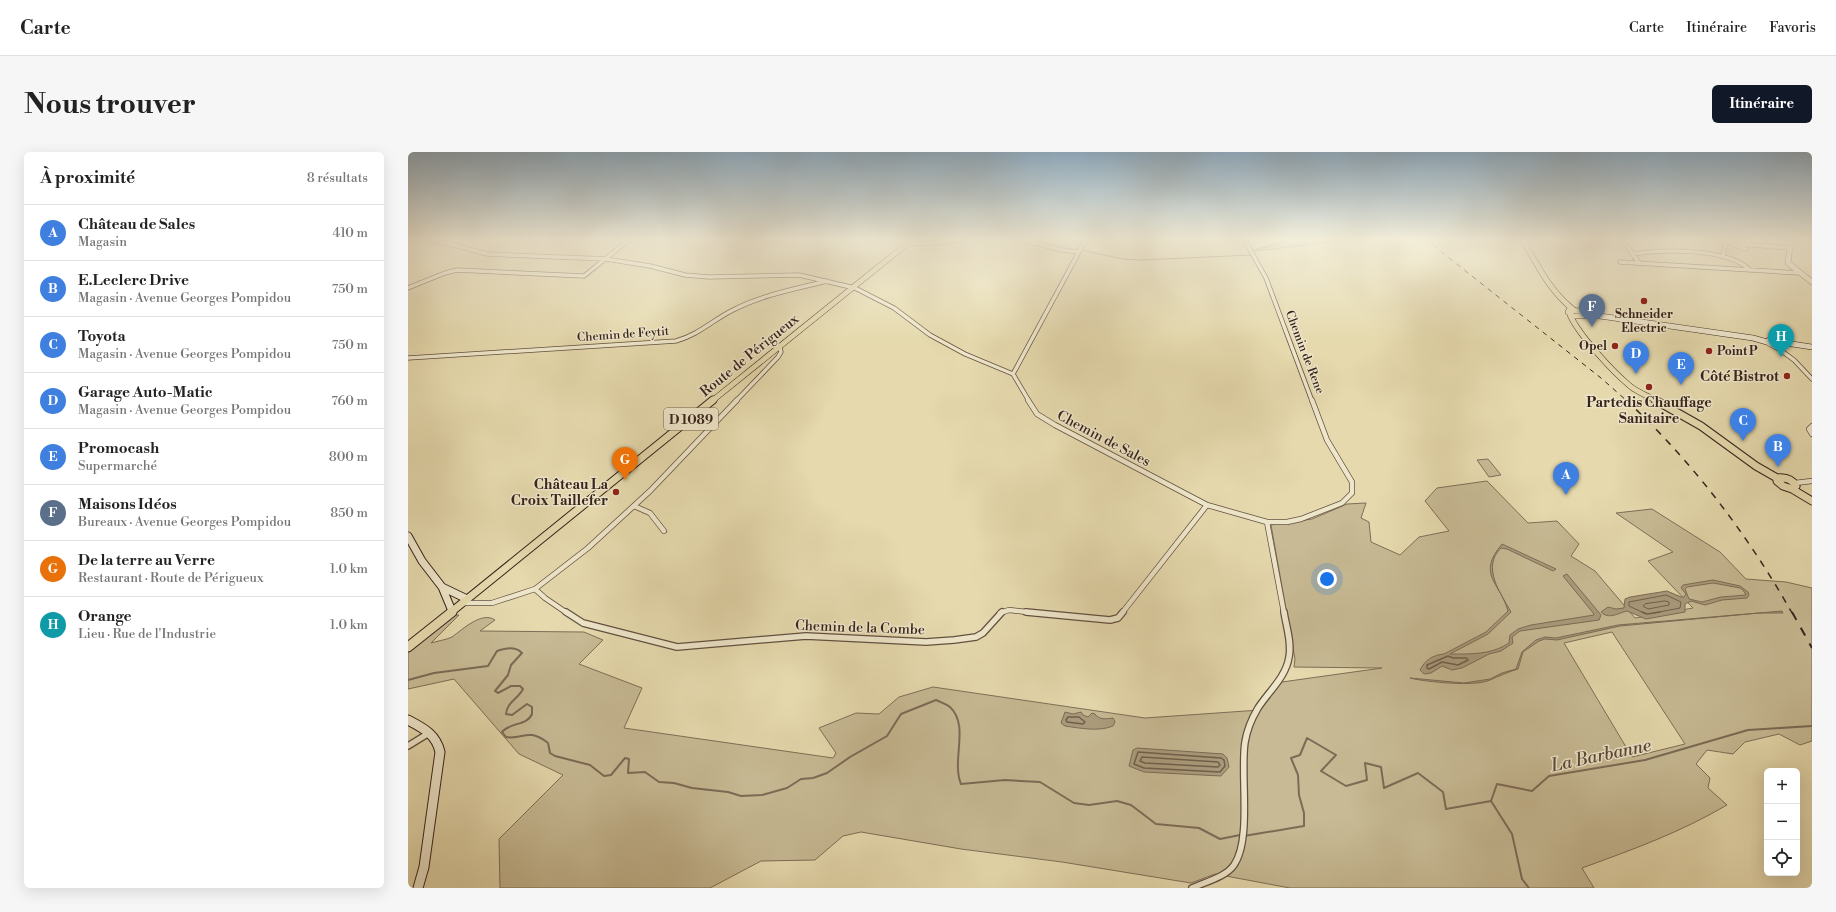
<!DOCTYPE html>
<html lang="fr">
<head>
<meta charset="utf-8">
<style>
	:root { --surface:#fff; --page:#f6f6f6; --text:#222; --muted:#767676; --line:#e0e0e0; --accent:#111827 }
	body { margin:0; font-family:"Libre Bodoni",serif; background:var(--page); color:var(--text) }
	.controls { position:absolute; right:12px; bottom:12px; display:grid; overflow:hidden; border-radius:6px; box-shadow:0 4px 16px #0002 }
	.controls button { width:36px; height:36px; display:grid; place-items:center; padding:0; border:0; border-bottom:1px solid var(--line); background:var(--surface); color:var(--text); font:20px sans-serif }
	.you { position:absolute; left:919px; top:427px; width:14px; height:14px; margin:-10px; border:3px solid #fff; border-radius:50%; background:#1a73e8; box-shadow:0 0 0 6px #1a73e833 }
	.badge { display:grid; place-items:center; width:26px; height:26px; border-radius:50%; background:var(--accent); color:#fff; font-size:13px; font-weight:700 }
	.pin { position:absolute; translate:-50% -33px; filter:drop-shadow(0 1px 2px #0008) }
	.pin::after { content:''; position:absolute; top:21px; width:14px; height:12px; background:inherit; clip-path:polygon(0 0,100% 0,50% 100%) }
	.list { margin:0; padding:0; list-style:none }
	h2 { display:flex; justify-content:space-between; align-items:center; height:52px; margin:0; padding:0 16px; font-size:17px }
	h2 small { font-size:13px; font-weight:400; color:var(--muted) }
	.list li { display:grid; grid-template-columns:26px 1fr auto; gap:12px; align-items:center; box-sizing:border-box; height:56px; padding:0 16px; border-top:1px solid var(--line) }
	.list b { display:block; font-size:15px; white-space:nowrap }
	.list p { margin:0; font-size:13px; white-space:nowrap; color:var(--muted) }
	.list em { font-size:13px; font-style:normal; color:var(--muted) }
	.icon { flex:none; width:22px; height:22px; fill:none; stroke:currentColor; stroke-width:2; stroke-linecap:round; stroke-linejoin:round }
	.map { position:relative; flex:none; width:1404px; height:736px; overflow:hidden; border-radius:6px }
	header { display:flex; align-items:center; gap:24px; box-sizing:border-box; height:56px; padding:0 20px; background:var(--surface); border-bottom:1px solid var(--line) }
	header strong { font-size:19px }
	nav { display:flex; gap:22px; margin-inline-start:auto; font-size:14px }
	.intro { display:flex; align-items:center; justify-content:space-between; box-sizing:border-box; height:96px; padding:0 24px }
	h1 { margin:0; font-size:28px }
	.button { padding:10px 18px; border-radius:6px; background:var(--accent); color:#fff; font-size:14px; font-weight:700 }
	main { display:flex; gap:24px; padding:0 24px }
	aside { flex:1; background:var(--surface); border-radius:6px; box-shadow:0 4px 16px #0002 }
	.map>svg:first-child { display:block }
	.green { fill:#c7ba94; stroke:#7f6e58; fill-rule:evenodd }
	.water { fill:#aa9b7c; stroke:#7c6b56; fill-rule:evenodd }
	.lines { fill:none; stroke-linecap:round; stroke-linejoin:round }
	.shore-far1 { stroke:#705f4c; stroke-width:1 }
	.shore { stroke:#705f4c; stroke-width:1.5 }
	.stream-far1 { stroke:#7c6b56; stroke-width:1 }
	.stream { stroke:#7c6b56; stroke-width:2 }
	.street-far2-casing { stroke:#625040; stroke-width:5 }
	.street-far1-casing { stroke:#625040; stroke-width:6 }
	.street-casing { stroke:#625040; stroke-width:8 }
	.secondary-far2-casing { stroke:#37231c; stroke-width:6 }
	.secondary-far1-casing { stroke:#37231c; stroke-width:9 }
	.secondary-casing { stroke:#37231c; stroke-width:11 }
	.primary-far2-casing { stroke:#37231c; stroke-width:6 }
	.primary-far1-casing { stroke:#37231c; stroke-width:9 }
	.primary-casing { stroke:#37231c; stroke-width:11 }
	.street-far2 { stroke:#eee6ca; stroke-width:3.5 }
	.street-far1 { stroke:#eee6ca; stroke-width:4.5 }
	.street { stroke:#eee6ca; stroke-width:5.5 }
	.secondary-far2 { stroke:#eee6ca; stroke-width:5 }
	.secondary-far1 { stroke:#eee6ca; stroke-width:7 }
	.secondary { stroke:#eee6ca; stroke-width:9 }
	.primary-far2 { stroke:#e5d9ad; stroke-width:5 }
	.primary-far1 { stroke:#e5d9ad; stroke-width:7 }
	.primary { stroke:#e5d9ad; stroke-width:9 }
	.rail-far2 { stroke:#37231c; stroke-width:1; stroke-dasharray:5 5; stroke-linecap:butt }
	.rail-far1 { stroke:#37231c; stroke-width:1.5; stroke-dasharray:7 7; stroke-linecap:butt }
	.rail { stroke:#37231c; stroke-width:2; stroke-dasharray:9 9; stroke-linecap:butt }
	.poi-dot { fill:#8f2418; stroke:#eee6ca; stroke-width:1.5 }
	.labels { text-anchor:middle; stroke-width:3; stroke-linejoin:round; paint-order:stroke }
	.far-poi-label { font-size:12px; font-weight:bold; fill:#37231c; stroke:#eee6ca }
	.far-street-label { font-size:12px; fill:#37231c; stroke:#eee6ca }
	.shield { fill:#eee6ca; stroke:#6e5e50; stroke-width:1 }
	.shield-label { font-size:13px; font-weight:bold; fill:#37231c }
	.street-label { font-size:14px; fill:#37231c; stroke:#eee6ca }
	.poi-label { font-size:14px; font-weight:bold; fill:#37231c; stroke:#eee6ca; text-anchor:end }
	.near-water-label { font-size:18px; font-style:italic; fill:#5a4739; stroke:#eee6ca }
</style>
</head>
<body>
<header>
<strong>Carte</strong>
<nav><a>Carte</a><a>Itinéraire</a><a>Favoris</a></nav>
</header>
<div class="intro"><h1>Nous trouver</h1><a class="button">Itinéraire</a></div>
<main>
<aside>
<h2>À proximité<small>8 résultats</small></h2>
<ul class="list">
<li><span class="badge" style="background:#3f7fe0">A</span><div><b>Château de Sales</b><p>Magasin</p></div><em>410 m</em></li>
<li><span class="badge" style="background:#3f7fe0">B</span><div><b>E.Leclerc Drive</b><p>Magasin · Avenue Georges Pompidou</p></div><em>750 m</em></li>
<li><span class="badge" style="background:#3f7fe0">C</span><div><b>Toyota</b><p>Magasin · Avenue Georges Pompidou</p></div><em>750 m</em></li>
<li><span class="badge" style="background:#3f7fe0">D</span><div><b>Garage Auto-Matic</b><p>Magasin · Avenue Georges Pompidou</p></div><em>760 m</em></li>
<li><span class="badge" style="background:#3f7fe0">E</span><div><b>Promocash</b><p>Supermarché</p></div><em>800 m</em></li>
<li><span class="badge" style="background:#5c6f8a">F</span><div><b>Maisons Idéos</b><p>Bureaux · Avenue Georges Pompidou</p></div><em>850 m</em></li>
<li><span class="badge" style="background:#e8710a">G</span><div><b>De la terre au Verre</b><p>Restaurant · Route de Périgueux</p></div><em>1.0 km</em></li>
<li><span class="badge" style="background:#0f9aa8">H</span><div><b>Orange</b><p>Lieu · Rue de l'Industrie</p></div><em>1.0 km</em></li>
</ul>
</aside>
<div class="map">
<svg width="1404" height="736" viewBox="0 0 1404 736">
	<rect width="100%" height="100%" fill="#e5d9ad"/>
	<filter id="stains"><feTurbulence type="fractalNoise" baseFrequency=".005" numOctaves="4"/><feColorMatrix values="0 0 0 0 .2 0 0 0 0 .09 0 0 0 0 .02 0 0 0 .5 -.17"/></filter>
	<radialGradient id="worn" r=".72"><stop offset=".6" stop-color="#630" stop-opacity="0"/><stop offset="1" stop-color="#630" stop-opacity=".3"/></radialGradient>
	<path class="green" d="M882,87h56l1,1 -90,11 -1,-2z
		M1080,307l13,16 -12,2 -12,-17z
		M1079,329l41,42 29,-2 22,23 -8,12 24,15 40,47 58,-10 -45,-47 25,-9 -57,-39 36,-4 68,43 26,27 40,3 26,6v153l-12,4 -21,-11 -34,8 -12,12 -26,-4 -11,14 14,14 -2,10 19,17c-48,28 -93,44 -145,63l12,20h-304l-75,-14 -24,9 -129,-21 -101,-13 -100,-17 -18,4 -28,24 -54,1 -51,27h-210l-1,-49 64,-64 -44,-21 -65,-75 -46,10v-39l42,-35h9l-28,28c6,-2 15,-3 21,-6 11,-8 30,-26 43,-17l-15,11 104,1 19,8 -24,24 63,24 -18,40 209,30 3,-5 -17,-25 37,-15 23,1 20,-17 34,-10 212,31 115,-8 22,-28 100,-14 -88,-1 1,-8 -24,-134 41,-6 35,-15 19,-1 -5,15 8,4 2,20 29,13 19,-18 30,-6 -24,-30 12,-13zM1204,480l73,112 -53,13 -68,-114z"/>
	<path class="water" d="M1094,392l54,25 -3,2 -46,-22 -6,-1c-20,19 0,46 10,64l-23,22 -38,20c20,0 41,1 59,-11l1,-8 8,-6 13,-4 63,-10v-1l-31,-38 4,-2 34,41 -2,5 -79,11 -8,6 1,6 -12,8 -12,3 -27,14 -10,2 -10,-4 -11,7 -7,1 -4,-4c5,-10 13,-15 24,-16l42,-22 22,-21c-8,-29 -32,-36 -6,-67z
		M1305,428l27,6 8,6 1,3 -2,3 -25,2 -17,5 -14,-4 -6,3v8l-39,7 -19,-8c-9,2 -18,9 -26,1l7,-5 8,2 8,-1 1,-9 5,-2 37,-6 14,6h3l2,-3 -5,-6 2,-3zM1305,431l27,5 3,2 3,5 -25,2 -19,5 -13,-3 -4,-10 2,-2z
		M1374,459l1,2h-24l-139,13 -63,14 -12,-1 -6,2 -16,11 -5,17c-10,3 -19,7 -28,11 -14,7 -64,2 -80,-2l54,5 26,-4 12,-6 14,-4 6,-17 14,-12 9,-3 11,1 62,-13z
		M657,560l8,2 8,-2 2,3 5,2 4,-4 3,1c4,6 11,5 18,4l2,4 -2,4c-14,6 -34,2 -48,0l-4,-3z
		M729,596l86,6 4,4 2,9 -8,9 -77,-4 -15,-6 4,-16z"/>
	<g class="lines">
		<path class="shore-far1" d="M1257,449l4,1v3l-21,4 -5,-3 2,-2z
			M1236,461l-15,-7v-4l37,-7 15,7 -1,6 -26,5"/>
		<path class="shore" d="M1234,460l5,2 13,-2
			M1040,504l5,2h13l2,2 -10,5 -16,-3 -13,7 -2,-1v-3z
			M660,565h11l6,5 -2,2 -16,-2 -1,-2z
			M730,600l83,6 3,2 1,6 -5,6 -76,-4 -10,-4z
			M734,605l76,5 2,3 -2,2 -73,-4 -5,-2z"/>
		<path class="stream-far1" d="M622,88l31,8
			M673,98l42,9 18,1 110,-5 -2,-3
			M845,99l39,-12"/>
		<path class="stream" d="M0,528l26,-7 54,-7 9,-15c9,-3 18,-5 25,2l-11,12 -3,10 -13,16 3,2 13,-7h9l3,3c-5,10 -16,13 -17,25l6,1 15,-11 5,3v7c-5,12 -22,8 -30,18l4,5c18,3 21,-10 42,6l2,10 5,3 35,9 14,11 7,-1 14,-17 4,1 -1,14 17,-1 14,10 15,1 18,5 36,4 13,4 21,-1 25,-7 14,-9 12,-1 14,-5 23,-16 37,-21 14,-22 35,-14c4,2 10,4 14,7 20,19 1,53 11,77l44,-4 35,2 34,21 15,2 28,-4 14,4 25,19 43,4 21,11 20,-4
			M1083,649l21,33 10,45 7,9
			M836,684l60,-10v-13l-5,-18 -1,-20 -7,-17 9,-3 7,-17 29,17 -15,16 25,15 21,-6 -2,-17 16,4 3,21 34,-15 25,19 3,17 45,-8 6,-17 35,7 17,-15 96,-16 103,-30 64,-4"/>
		<defs>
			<path id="street-far2" d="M12,87l26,4 41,11 119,5 44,7 35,9 24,2 90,-2 56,13 39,20 36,27 35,19 48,20 16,27
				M611,87l43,11 17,2
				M662,87h16
				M836,87l22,39 46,123
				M1214,87l17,24
				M1311,87l27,10
				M1320,91l63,5
				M499,92l41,-2 19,-3
				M1225,102c30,-5 95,-6 117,16
				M1315,104l2,-10 3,-3
				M1212,110l180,11
				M0,136l37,-15 12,-3 127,6 46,-37
				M1368,195l18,13 18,19
				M0,206l268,-17c22,-6 37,-21 57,-31 29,-15 62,-21 94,-29
				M605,222l73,-135
				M328,249l42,-44 3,-5 -1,-5"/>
			<path id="street-far1" d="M620,248l9,14 18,11 152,80 60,17h20l14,-3 41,-16 10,-10v-11l-25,-42 -15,-40
				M1404,274l-3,3 3,5
				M1387,331l17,-2
				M226,354l16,7 14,18
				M859,370l17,91
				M127,437l53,-41 62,-57 87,-91
				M55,451h29l43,-14 10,9 22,15
				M592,461l9,-3 27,3
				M714,461l85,-108"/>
			<path id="street" d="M158,460l17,11 94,24 129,-11 120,6 28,-2 22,-3 7,-4 19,-21
				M618,460l84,8 8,-2 5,-6
				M0,594l21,-13
				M784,736c13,-6 34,-11 42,-23 18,-26 6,-92 11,-123 2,-12 7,-24 13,-34 11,-17 28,-31 31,-51 3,-15 -3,-31 -5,-45"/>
			<path id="secondary-far2" d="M1383,87l-3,24 24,19
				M1173,159l12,4 160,23 14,4
				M1361,188l8,1 6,5 -7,1 -9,-5z
				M1371,190l33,5"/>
			<path id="secondary-far1" d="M0,384l14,25 20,26 10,24
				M34,435l25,12"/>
			<path id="secondary" d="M0,568c15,8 28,14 32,32l-16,115 -6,21"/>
			<path id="primary-far2" d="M1114,87c15,25 28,53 52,71
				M1161,158l12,1 3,5h-11l-5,-4z
				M1162,163c9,20 42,56 60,71 7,6 18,10 27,15
				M304,249l201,-162"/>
			<path id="primary-far1" d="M1247,248l46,26 55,40 21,12
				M1369,326c8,-1 15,1 19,8l-4,3
				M1369,326v3l6,5 9,3
				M1384,337l20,12
				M42,461l263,-213"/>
			<path id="primary" d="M0,495l44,-35"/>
		</defs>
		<use href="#street-far2" class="street-far2-casing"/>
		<use href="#street-far1" class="street-far1-casing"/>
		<use href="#street" class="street-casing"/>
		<use href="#secondary-far2" class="secondary-far2-casing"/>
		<use href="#secondary-far1" class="secondary-far1-casing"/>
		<use href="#secondary" class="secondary-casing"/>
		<use href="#primary-far2" class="primary-far2-casing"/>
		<use href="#primary-far1" class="primary-far1-casing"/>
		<use href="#primary" class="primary-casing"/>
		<use href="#street-far2" class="street-far2"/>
		<use href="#street-far1" class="street-far1"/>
		<use href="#street" class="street"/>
		<use href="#secondary-far2" class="secondary-far2"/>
		<use href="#secondary-far1" class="secondary-far1"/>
		<use href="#secondary" class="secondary"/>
		<use href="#primary-far2" class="primary-far2"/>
		<use href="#primary-far1" class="primary-far1"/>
		<use href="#primary" class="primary"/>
		<path class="rail-far2" d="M1017,87l176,139 26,23"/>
		<path class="rail-far1" d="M1218,248c66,61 122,135 166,213"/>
		<path class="rail" d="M1384,460l20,36"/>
	</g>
	<linearGradient id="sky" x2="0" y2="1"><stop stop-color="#8faabd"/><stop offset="0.46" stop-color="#f3eeda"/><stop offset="1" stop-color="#f3eeda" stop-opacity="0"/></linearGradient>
	<rect width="1404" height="190" fill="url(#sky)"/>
	<g class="poi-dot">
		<circle cx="1236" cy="149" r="4"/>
		<circle cx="1207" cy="194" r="4"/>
		<circle cx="1301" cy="199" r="4"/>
		<circle cx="1379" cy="224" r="4"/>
		<circle cx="1241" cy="235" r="4"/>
		<circle cx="208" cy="340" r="4"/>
	</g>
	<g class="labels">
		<g class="far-poi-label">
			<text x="1236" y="166">Schneider<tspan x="1236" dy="14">Electric</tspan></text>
			<text x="1199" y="198" text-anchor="end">Opel</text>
			<text x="1309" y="203" text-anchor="start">Point P</text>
		</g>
		<g class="far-street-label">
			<text transform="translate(215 182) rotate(-4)" y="4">Chemin de Feytit</text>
			<text transform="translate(897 200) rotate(69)" y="4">Chemin de Rene</text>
		</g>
		<rect class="shield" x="256" y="256" width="54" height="22" rx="3"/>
		<g class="shield-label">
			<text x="283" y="272">D 1089</text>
		</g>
		<g class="street-label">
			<text transform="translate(341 203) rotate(-39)" y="5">Route de Périgueux</text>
			<text transform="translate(696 286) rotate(28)" y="5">Chemin de Sales</text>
			<text transform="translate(452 475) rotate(2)" y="5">Chemin de la Combe</text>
		</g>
		<g class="poi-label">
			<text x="1371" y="229">Côté Bistrot</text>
			<text x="1241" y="255" text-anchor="middle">Partedis Chauffage<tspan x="1241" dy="16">Sanitaire</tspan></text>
			<text x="200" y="337">Château La<tspan x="200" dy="16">Croix Taillefer</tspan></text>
		</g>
		<g class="near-water-label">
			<text transform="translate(1193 603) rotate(-12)" y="6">La Barbanne</text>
		</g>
	</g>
	<rect width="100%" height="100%" filter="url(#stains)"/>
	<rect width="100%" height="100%" fill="url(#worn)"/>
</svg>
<div class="controls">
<button>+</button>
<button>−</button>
<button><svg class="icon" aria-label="locate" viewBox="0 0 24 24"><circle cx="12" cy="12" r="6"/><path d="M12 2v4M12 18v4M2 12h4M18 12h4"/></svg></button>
</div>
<div class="you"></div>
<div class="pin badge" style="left:1158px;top:343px;background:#3f7fe0">A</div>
<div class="pin badge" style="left:1370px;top:315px;background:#3f7fe0">B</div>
<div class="pin badge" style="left:1335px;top:289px;background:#3f7fe0">C</div>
<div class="pin badge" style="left:1228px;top:222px;background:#3f7fe0">D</div>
<div class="pin badge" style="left:1273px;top:233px;background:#3f7fe0">E</div>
<div class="pin badge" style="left:1184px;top:175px;background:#5c6f8a">F</div>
<div class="pin badge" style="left:217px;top:328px;background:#e8710a">G</div>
<div class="pin badge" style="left:1373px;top:205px;background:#0f9aa8">H</div>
</div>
</main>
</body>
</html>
